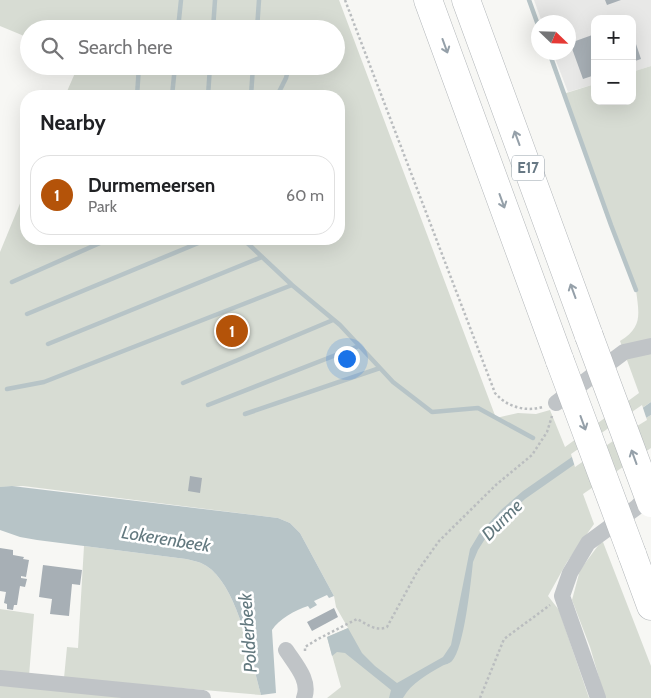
<!DOCTYPE html>
<html lang="en">
<head>
<meta charset="utf-8">
<style>
	:root { --surface:#fff; --page:#f2f2f2; --text:#202124; --muted:#757577; --line:#e0e0e0; --accent:#b45309 }
	body { margin:0; font-family:Cabin,sans-serif; background:var(--page); color:var(--text) }
	.controls { position:absolute; right:15px; top:15px; display:grid; overflow:hidden; border-radius:10px; box-shadow:0 5px 20px #0002 }
	.controls button { width:45px; height:45px; display:grid; place-items:center; padding:0; border:0; border-bottom:1px solid var(--line); background:var(--surface); color:var(--text); font:25px sans-serif }
	.compass { position:absolute; left:531px; top:15px; width:45px; height:45px; border-radius:50%; background:var(--surface); box-shadow:0 5px 20px #0002; rotate:113deg }
	.you { position:absolute; left:346px; top:358px; width:18px; height:18px; margin:-12px; border:4px solid #fff; border-radius:50%; background:#1a73e8; box-shadow:0 0 0 8px #1a73e833 }
	.badge { display:grid; place-items:center; width:32px; height:32px; border-radius:50%; background:var(--accent); color:#fff; font-size:16px; font-weight:700 }
	.pin { position:absolute; translate:-50% -50%; border:2px solid #fff; box-shadow:0 1px 5px #0006 }
	.list { margin:0; padding:0; list-style:none }
	h2 { display:flex; justify-content:space-between; align-items:center; height:65px; margin:0; padding:0 20px; font-size:21px }
	h2 small { font-size:16px; font-weight:400; color:var(--muted) }
	.list li { display:grid; grid-template-columns:32px 1fr auto; gap:15px; align-items:center; box-sizing:border-box; height:80px; margin:0 10px 10px; padding:0 10px; border:1px solid var(--line); border-radius:20px }
	.list b { display:block; font-size:19px; white-space:nowrap }
	.list p { margin:0; font-size:16px; white-space:nowrap; color:var(--muted) }
	.list em { font-size:16px; font-style:normal; color:var(--muted) }
	.icon { flex:none; width:28px; height:28px; fill:none; stroke:currentColor; stroke-width:2; stroke-linecap:round; stroke-linejoin:round }
	.map { position:relative; flex:none; width:651px; height:698px; overflow:hidden }
	.search { position:absolute; background:var(--surface); box-shadow:0 5px 20px #0002; left:20px; top:20px; width:325px; height:55px; display:flex; align-items:center; gap:12px; box-sizing:border-box; padding:0 18px; border-radius:28px; color:var(--muted); font-size:19px }
	.panel { position:absolute; background:var(--surface); box-shadow:0 5px 20px #0002; left:20px; top:90px; width:325px; height:155px; border-radius:20px }
	.map>svg:first-child { display:block }
	.built { fill:#e8e8e7 }
	.green { fill:#d7dcd3 }
	.water { fill:#b7c4c7 }
	.pier { fill:#f7f7f4 }
	.lines { fill:none; stroke-linecap:round; stroke-linejoin:round }
	.stream { stroke:#b7c4c7; stroke-width:4.5 }
	.building { fill:#a7afb5 }
	.motorway-casing { stroke:#b3b7ba; stroke-width:29 }
	.path { stroke:#babdbf; stroke-width:2.5; stroke-dasharray:2.5 2.5; stroke-linecap:butt }
	.minor { stroke:#c0c4c7; stroke-width:16 }
	.motorway { stroke:#fff; stroke-width:28 }
	.motorway-bridge-casing { stroke:#b3b7ba; stroke-width:29; stroke-linecap:butt }
	.motorway-bridge { stroke:#fff; stroke-width:28 }
	.oneway { stroke:#95a0a9 }
	.labels { text-anchor:middle; stroke-width:5; stroke-linejoin:round; paint-order:stroke }
	.shield { fill:#fff; stroke:#95a0a9; stroke-width:1 }
	.shield-label { font-size:15px; font-weight:bold; fill:#677884 }
	.water-label { font-size:18px; font-style:italic; fill:#63797f; stroke:#fff }
</style>
</head>
<body>
<div class="map">
<svg width="651" height="698" viewBox="0 0 651 698">
	<rect width="100%" height="100%" fill="#f7f7f4"/>
	<path class="built" d="M534,0h117v66l-19,6v-53h-37v65l-27,8 -15,-39 15,-1v-30h-26z"/>
	<path class="green" d="M0,0h339l157,418 22,-5 18,1 14,-4 15,37 74,-54 -19,-52c23,-14 19,-27 16,-51l-73,-196 32,-10v17h37v-29l19,-6v336l-39,26 3,8 36,-21v33l-68,46 11,30 -27,38 -19,34 11,14 30,88h-262l14,-11 -14,-50 21,-9 -12,-21 -2,-11 -34,-63 -10,-10 -12,-5 -255,-32 -23,1v-235l26,-63v50h313v-143h-274l13,-30h258v-37h-307v9l-29,-12z
		M603,542l48,124v32h-46l-15,-51 -18,-47 8,-30 20,-27z
		M84,546l102,13c4,1 10,2 15,4 36,15 50,97 60,132l-197,-17 3,-31 11,1z
		M0,609l34,5 -5,62 -29,-3z
		M0,683l155,15h-155z"/>
	<path class="water" d="M651,402v13l-36,21 -90,63 -35,32 -12,19 -5,12c-2,19 -9,87 -21,99 -3,3 -6,3 -10,5 -14,8 -31,17 -39,32h-14l2,-8 -46,-37 -8,-1 -5,4 -5,-19 21,-9 14,25 13,13 22,17 46,-26 8,-12 19,-96 9,-15 23,-25 21,-18z
		M12,486l266,32 12,5 10,10 34,63 -5,2 -2,-3 -13,6 3,4 -7,4 -2,-3c-13,4 -29,13 -36,24l4,63 -15,2c-10,-35 -24,-117 -60,-132 -5,-2 -11,-3 -15,-4l-149,-19 -17,-3 -20,-7v-43z"/>
	<path class="pier" d="M642,405l5,15 -31,19 -41,28 -4,-13z"/>
	<g class="lines">
		<path class="stream" d="M529,0l9,25
			M178,29l3,-29
			M213,29l2,-29
			M257,29l2,-29
			M549,52l62,173 25,65
			M91,93l4,3
			M137,96l2,-30
			M172,96l3,-30
			M208,96l2,-30
			M251,96l2,-30
			M277,96l9,-18 3,-12
			M243,239l49,46
			M12,282l97,-43
			M27,314l181,-75
			M48,344l214,-87
			M183,383l150,-63
			M7,389l37,-7 248,-97 48,40 53,57 39,30 46,-4 55,30
			M208,405l151,-59
			M245,414l135,-46"/>
	</g>
	<path class="building" d="M605,0h16l-14,5z
		M632,32l9,27 -9,3z
		M595,34v41l-12,4 -13,-36z
		M190,476l12,2 -2,15 -12,-2z
		M0,548l13,2v5l11,2 -1,2 6,1 -3,17 -5,-1v2l6,1 -2,8 -5,-1 -3,19h-3l-1,5 -6,-1v-5l-3,-1 2,-11 -6,-1z
		M43,565l39,5 -2,15 -8,-1 -3,32 -19,-2 2,-15 -13,-2z
		M334,608l4,9 -26,14 -5,-9z"/>
	<g class="lines">
		<defs>
			<path id="motorway" d="M428,0l132,361
				M466,0l123,336
				M632,554l19,52"/>
		</defs>
		<use href="#motorway" class="motorway-casing"/>
		<path class="path" d="M345,0l150,393c12,14 30,19 48,14
			M305,651v-4l13,-8 39,-20c10,5 19,13 30,8l30,-55 22,-31 58,-57 35,-29 15,-23 5,-16
			M480,698l24,-59 46,-34"/>
		<path class="minor" d="M556,403l68,-51 27,-6
			M286,650c9,14 25,31 18,48
			M0,678l203,20
			M598,698l-36,-102 8,-23 18,-30 49,-36 14,-16"/>
		<use href="#motorway" class="motorway"/>
		<defs>
			<path id="motorway-bridge" d="M589,336l62,167
				M560,361l72,193"/>
		</defs>
		<use href="#motorway-bridge" class="motorway-bridge-casing"/>
		<use href="#motorway-bridge" class="motorway-bridge"/>
	</g>
	<defs><path id="oneway-shaft" d="M-6 0H5M1.5-3L5.5 0L1.5 3" fill="none" stroke-width="1.6" stroke-linecap="round" stroke-linejoin="round" transform="scale(1.25)"/></defs>
	<g class="oneway">
		<use href="#oneway-shaft" transform="translate(445 46) rotate(70)"/>
		<use href="#oneway-shaft" transform="translate(517 138) rotate(-110)"/>
		<use href="#oneway-shaft" transform="translate(502 201) rotate(70)"/>
		<use href="#oneway-shaft" transform="translate(573 291) rotate(-110)"/>
		<use href="#oneway-shaft" transform="translate(583 423) rotate(70)"/>
		<use href="#oneway-shaft" transform="translate(634 457) rotate(-110)"/>
	</g>
	<g class="labels">
		<rect class="shield" x="512" y="155.5" width="32" height="25" rx="4"/>
		<g class="shield-label">
			<text x="528" y="173">E17</text>
		</g>
		<g class="water-label">
			<text transform="translate(502 520) rotate(-45)" y="6">Durme</text>
			<text transform="translate(166 539) rotate(9)" y="6">Lokerenbeek</text>
			<text transform="translate(248 633) rotate(-94)" y="6">Polderbeek</text>
		</g>
	</g>
</svg>
<div class="controls">
<button>+</button>
<button>−</button>
</div>
<svg class="compass" viewBox="-18 -18 36 36"><path d="M0-13l5 13h-10z" fill="#e53935"/><path d="M0 13l5-13h-10z" fill="#757577"/></svg>
<div class="you"></div>
<div class="pin badge" style="left:232px;top:331px">1</div>
<div class="search"><svg class="icon" aria-label="search" viewBox="0 0 24 24"><circle cx="10" cy="10" r="6"/><path d="M15 15l6 6"/></svg>Search here</div>
<section class="panel">
<h2>Nearby<small></small></h2>
<ul class="list">
<li><span class="badge">1</span><div><b>Durmemeersen</b><p>Park</p></div><em>60 m</em></li>
</ul>
</section>
</div>
</body>
</html>
